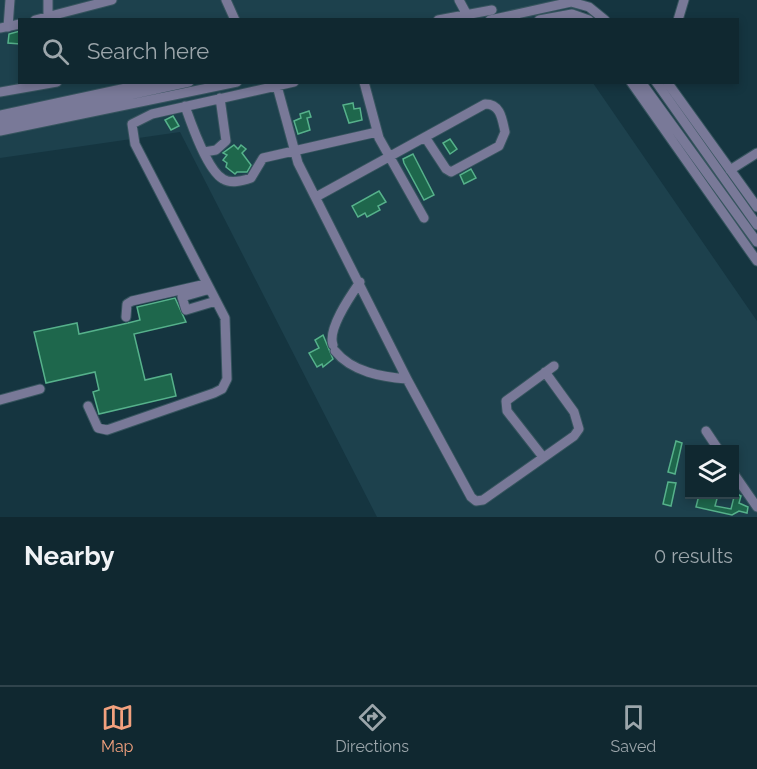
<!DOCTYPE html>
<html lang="en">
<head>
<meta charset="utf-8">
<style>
	:root { --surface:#102830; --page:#193038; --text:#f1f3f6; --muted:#9ca6ab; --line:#30444c; --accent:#f2a17e }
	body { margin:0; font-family:Raleway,sans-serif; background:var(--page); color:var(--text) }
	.controls { position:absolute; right:18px; bottom:18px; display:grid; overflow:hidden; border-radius:0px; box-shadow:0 3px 9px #0003 }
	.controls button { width:54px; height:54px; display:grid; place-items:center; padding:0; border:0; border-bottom:2px solid var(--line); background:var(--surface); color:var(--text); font:30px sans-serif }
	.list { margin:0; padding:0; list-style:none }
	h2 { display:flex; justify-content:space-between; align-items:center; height:78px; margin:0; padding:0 24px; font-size:26px }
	h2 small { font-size:20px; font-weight:400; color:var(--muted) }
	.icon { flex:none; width:33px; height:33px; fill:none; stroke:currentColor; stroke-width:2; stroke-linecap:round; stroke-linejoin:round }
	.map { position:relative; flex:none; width:757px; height:517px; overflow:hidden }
	.search { position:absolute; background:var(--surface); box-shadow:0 3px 9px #0003; left:18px; right:18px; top:18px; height:66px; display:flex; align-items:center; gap:15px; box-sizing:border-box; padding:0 21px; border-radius:0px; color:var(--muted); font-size:22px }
	.sheet { height:168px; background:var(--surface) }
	nav { display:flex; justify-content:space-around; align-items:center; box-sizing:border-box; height:84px; border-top:2px solid var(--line); background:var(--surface); font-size:16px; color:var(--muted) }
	nav a { display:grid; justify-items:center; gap:3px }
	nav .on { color:var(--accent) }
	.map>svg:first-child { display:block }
	.built { fill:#1d414d; fill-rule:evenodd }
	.building { fill:#1e674c; stroke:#56b18b; stroke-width:1.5 }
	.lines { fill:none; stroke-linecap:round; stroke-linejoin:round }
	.minor-casing { stroke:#36545e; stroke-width:11 }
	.minor { stroke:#797998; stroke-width:9 }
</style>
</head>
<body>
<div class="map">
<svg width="757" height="517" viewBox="0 0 757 517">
	<rect width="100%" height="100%" fill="#153540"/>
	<path class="built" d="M0,0h580l2,19 -562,1v62l573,1 164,238v196h-380l-197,-385 -180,26zM690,449h44v45h-44z"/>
	<path class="building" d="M20,31v13l-12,-1 1,-9z
		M353,103l1,6 6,-1 2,12 -13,3 -6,-18z
		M309,111l2,6 -4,1 3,12 -12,4 -4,-13 7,-3 -1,-4z
		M173,116l6,10 -8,4 -6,-10z
		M450,139l7,10 -7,5 -7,-11z
		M234,145l4,4 3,-4 5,4 -4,4 9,12 -4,7h-10l-2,2 -9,-7 1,-4 -4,-3 4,-5 -4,-2z
		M413,154l21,41 -10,5 -20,-37 -1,-4z
		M471,169l5,9 -12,6 -4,-9z
		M379,191l7,11 -8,4 2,4 -13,7 -2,-4 -7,4 -6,-11z
		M175,298l11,24 -52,12 11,46 26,-6 5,22 -77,18 -6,-22 6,-2 -4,-18 -49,11 -12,-51 43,-9 2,11 49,-11 12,-3 -3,-13z
		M323,335l10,24 -10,8 -1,-3 -5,3 -8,-14 10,-5 -4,-8z
		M676,441l6,2 -7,31 -7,-2z
		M668,482l8,1 -5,23 -8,-2z
		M735,493l6,3 -2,7 9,4 -1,6 -8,-2 -7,4 -36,-8 3,-12h19l-3,11 16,3z"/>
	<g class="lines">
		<defs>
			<path id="minor" d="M48,0v20
				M226,0l9,20
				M459,0l7,13
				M35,20l77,-20
				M438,20l54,-10
				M490,20l81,-18 18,5 16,13
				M539,20l33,-6 17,6
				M678,20l6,-20
				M8,27l2,-27
				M0,28l20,-4
				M364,82l15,56 45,80
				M631,82l126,179
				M641,82l116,160
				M656,82l101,143
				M667,82l90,125
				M277,86l21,77 110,218 63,116 5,4 7,-1 91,-64 5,-7 -5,-17 -29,-40
				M0,92l57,-10
				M185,106c6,17 22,64 38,73 8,5 19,2 28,-1l12,-20 114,-26
				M0,115l154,-33
				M0,123l189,-41
				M0,131l237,-49
				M204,152l12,-2 10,-9 -6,-43
				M730,170l27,-17
				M316,197l169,-93c16,0 17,15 20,28l-6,14 -48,26 -5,-3 -21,-32
				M210,289l-28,8 4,13 30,-9
				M126,317l1,-13 5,-3 74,-17
				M333,345c-6,-16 18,-50 27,-63
				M335,351c17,21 47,26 72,28
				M0,400l40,-11
				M88,406l10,22 9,2 107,-37 8,-4 5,-10 -2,-61 -90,-174 -3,-20 20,-10 142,-32
				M706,431l12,18
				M543,457l-36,-46 -1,-10 48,-35
				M734,474l23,33"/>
		</defs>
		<use href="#minor" class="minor-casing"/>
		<use href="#minor" class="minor"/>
	</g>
</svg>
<div class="controls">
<button><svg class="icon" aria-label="layers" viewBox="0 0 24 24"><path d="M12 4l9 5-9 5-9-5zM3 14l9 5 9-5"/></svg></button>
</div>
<div class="search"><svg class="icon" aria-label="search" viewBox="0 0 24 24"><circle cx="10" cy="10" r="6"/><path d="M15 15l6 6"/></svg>Search here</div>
</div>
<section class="sheet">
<h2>Nearby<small>0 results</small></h2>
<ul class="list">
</ul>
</section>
<nav>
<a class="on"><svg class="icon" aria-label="map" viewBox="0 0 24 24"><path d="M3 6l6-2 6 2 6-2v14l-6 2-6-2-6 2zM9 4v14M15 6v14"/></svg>Map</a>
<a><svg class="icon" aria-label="directions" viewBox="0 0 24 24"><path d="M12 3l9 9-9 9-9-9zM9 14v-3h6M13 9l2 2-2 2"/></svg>Directions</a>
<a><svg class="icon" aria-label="saved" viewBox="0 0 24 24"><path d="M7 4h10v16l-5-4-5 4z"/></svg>Saved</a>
</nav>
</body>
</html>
